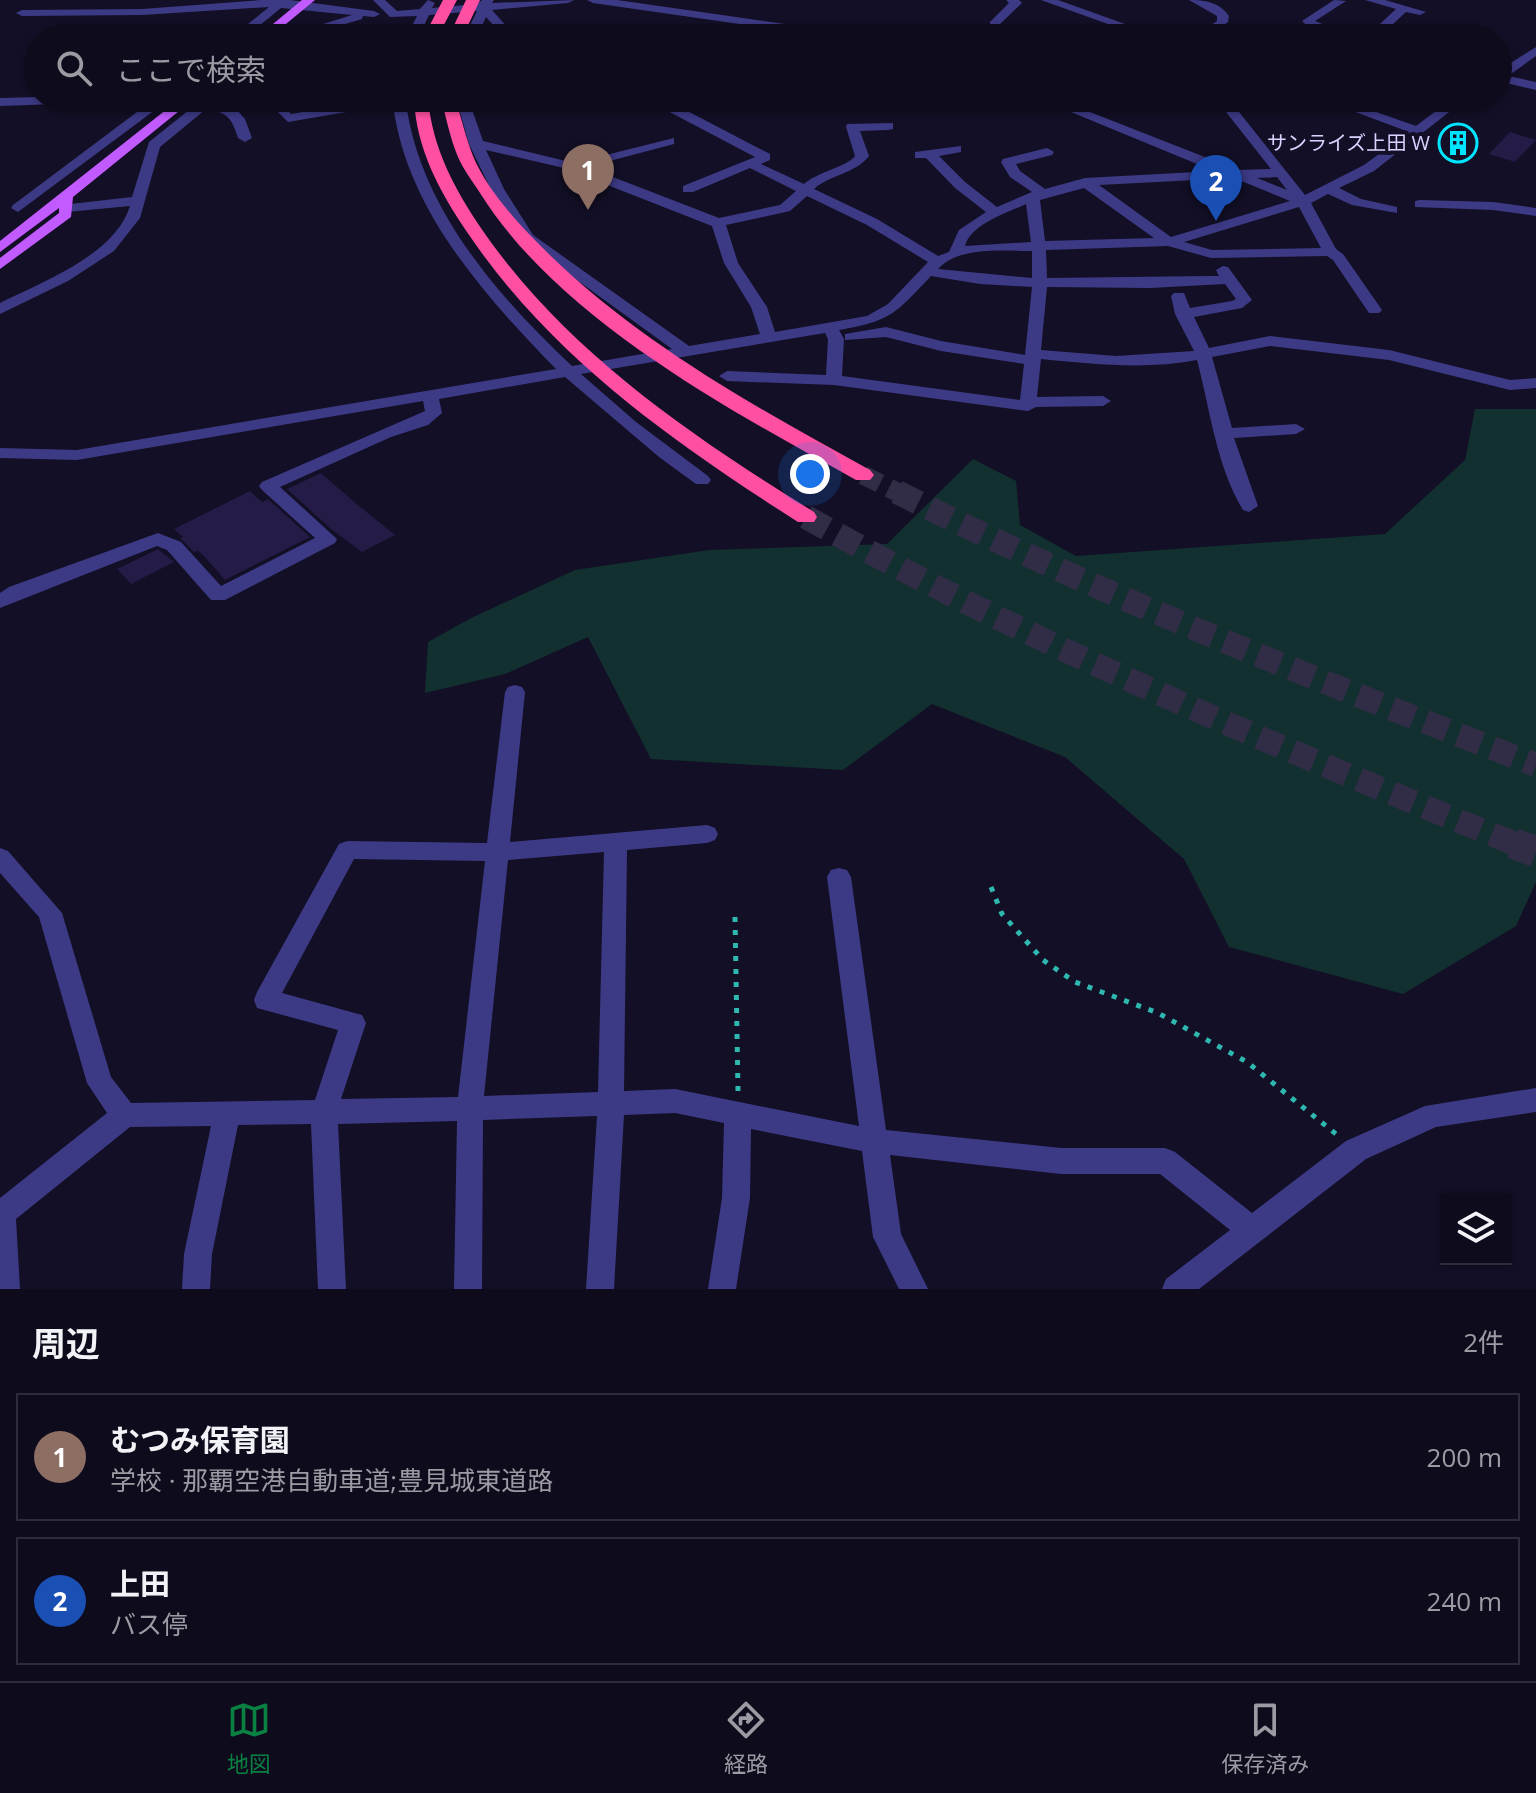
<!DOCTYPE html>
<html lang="ja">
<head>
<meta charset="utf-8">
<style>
	:root { --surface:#0e0b1c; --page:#171425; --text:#f1f3f6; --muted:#9b9ba3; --line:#2e2b3b; --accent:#0b8043 }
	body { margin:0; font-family:"Open Sans","Noto Sans JP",sans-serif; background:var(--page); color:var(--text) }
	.controls { position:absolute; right:24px; bottom:24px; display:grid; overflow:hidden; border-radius:0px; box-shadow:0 2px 6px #0004 }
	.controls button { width:72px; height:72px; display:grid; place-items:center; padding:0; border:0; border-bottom:2px solid var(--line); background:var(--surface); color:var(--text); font:40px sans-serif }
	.you { position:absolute; left:810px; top:474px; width:28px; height:28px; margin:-20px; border:6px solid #fff; border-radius:50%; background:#1a73e8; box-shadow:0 0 0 12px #1a73e833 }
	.badge { display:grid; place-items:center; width:52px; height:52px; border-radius:50%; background:var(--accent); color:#fff; font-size:26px; font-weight:700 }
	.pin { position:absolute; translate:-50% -66px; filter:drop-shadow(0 2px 4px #0008) }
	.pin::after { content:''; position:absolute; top:42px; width:28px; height:24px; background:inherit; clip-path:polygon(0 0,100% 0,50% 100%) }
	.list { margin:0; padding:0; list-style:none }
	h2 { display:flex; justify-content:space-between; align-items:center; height:104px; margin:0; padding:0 32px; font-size:34px }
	h2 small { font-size:26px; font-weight:400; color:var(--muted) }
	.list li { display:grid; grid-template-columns:52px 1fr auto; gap:24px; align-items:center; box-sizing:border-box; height:128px; margin:0 16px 16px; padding:0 16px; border:2px solid var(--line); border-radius:0px }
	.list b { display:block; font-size:30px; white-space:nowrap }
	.list p { margin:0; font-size:26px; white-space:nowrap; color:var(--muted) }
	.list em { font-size:26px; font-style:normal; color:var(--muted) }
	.icon { flex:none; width:44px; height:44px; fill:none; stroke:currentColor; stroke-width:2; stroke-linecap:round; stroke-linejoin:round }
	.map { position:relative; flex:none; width:1536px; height:1289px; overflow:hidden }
	.search { position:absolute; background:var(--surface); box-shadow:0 2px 6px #0004; left:24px; right:24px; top:24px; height:88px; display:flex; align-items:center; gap:20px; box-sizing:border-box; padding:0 28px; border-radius:44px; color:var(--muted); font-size:30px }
	.sheet { height:392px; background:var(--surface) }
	nav { display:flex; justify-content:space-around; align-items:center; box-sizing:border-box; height:112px; border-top:2px solid var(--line); background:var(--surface); font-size:22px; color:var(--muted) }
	nav a { display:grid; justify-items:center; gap:4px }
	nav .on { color:var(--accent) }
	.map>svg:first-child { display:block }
	.green { fill:#12302f }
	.building { fill:#241b47 }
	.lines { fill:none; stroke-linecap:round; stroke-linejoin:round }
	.highway-tunnel-far2 { stroke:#312d47; stroke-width:19; stroke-dasharray:19 10; stroke-linecap:butt }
	.highway-tunnel-far1 { stroke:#312d47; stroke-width:24; stroke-dasharray:24 12; stroke-linecap:butt }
	.highway-tunnel { stroke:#312d47; stroke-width:31; stroke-dasharray:31 15; stroke-linecap:butt }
	.path { stroke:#2fb8b0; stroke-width:5; stroke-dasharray:5 8; stroke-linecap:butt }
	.minor { fill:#3d3a85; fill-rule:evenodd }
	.major { fill:#c25bff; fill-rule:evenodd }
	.highway { fill:#ff4fa3; fill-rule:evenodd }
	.labels { text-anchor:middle; stroke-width:8; stroke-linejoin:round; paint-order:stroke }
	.far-poi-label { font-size:20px; fill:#d9d4ff; stroke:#130f26; text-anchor:end }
</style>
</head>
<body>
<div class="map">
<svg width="1536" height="1289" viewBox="0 0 1536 1289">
	<rect width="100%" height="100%" fill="#130f26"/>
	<path class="green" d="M1475,409h61v473l-20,44 -113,68 -174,-47 -45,-88 -119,-102 -133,-53 -89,66 -192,-11 -63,-122 -83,37 -80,19 3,-51 43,-24 104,-48 134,-20 178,-6 86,-85 43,22 4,44 56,31 309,-22 80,-74z"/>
	<path class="building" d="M1457,130l24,8 -20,16 -24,-8z
		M1510,132l26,8 -21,22 -26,-8z
		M321,473l32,28 42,34 -33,17 -31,-23 -44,-40z
		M250,491l12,11 6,-3 42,38 -85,43 -21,-24 -6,-5 -4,1 -14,-14 3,-1 -9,-8z
		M158,549l16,13 -43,22 -14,-15z"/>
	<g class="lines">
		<path class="highway-tunnel-far2" d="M863,475l38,19"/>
		<path class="highway-tunnel-far1" d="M897,492c207,105 423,189 639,273
			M806,517c229,129 469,229 712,328"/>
		<path class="highway-tunnel" d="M1513,843l23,9"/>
		<path class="path" d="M991,887l11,27 41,46 32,22 83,31 89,49 89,72
			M735,917l3,174"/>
		<path class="minor" d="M262,0h28l84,11 6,3 -6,3 -11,-1 -1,3 -64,19h-19l73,-23 -71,-7 -37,30h-13l38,-31 -127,8 -120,1 -6,-3 6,-3 120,-1z
			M373,0h12l12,11 23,-2 8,-9 7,3 -3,5 45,-4 5,-4h12l-2,3 82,-3 -6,3 -76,7 25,28h-12l-19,-21 -10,21h-12l13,-27 -48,4 -11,23h-12l11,-22 -27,1z
			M587,0h30l245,35 6,3h-31l-244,-35z
			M1006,0h13l3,3 -24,23h-8v-4l19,-19z
			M1041,0h17l106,38h-17z
			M1189,0c16,0 30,2 40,16l-1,6 -22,16h-14l25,-17v-5z
			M1334,0l12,1 -31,20 43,17c-20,0 -41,-2 -56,-17z
			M1365,0h20l41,12 -6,3 -14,-3 -28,26h-13l31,-29z
			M613,32l7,6h-45l6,-3z
			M1536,47v9l-28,20 28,6v8l-38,-9v-10z
			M38,97l131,1 -2,3 2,3 -10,3 -141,105 -7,-4 2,-3 132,-99 -33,-4 -112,4v-8z
			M204,98h14l-4,5 14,1 50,-6 13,16 92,-16h65l-6,4 -36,1c14,104 91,193 166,263l100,-17 -149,-108 -24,-35 -17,-35 -13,-27 -13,-46h12l15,43 91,22 100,-25v6l-87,23 132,51 61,-13 16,-14 -46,-23 -57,24h-10v-6l72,-29 -91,-48v-6h8l98,51v6l-9,4 43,20c15,-13 43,-17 51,-28l-9,-29 1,-3 46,-1v6l-5,1 -28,1 9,25c-14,18 -38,18 -55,33l63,30 61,37 11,-4 10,-22 27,-18 -31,-24 -29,-30h-11v-6l46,-6v6l-22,4 26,26 32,25 35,-15 -22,-15 -9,-15 2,-3 44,-11 7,4 -2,3 -36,9 4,7 25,18 40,-11 129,-7 -177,-73h17l184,72 33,-1 -56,-71h13l77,97 59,-30 45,-33 -91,-34h18l80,28 37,-28h14l-93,73 -35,17 22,11 36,8v6l-45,-8 -24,-11 -17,9 25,46 7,5 39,56 -3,3h-10l-36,-53 -6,-4 -116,2 -43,-12 -122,4 1,28 163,-2h9l-3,-6 7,-4 5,1 24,33 -10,8 -48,9 15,31 61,-12 119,14 121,30 26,-2v10l-26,2 -121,-30 -119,-14 -58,11 20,71 64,-4 9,5 -9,5 -62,4 24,68 -9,6 -6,-2c-27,-45 -33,-101 -46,-150 -52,10 -104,4 -156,-1l-4,38 66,-1 8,5 -8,5 -67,1 -8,4 -194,-26 -107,-4 -8,-5 8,-5 99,4 2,-36 -3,-6 -244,41 55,48 72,54 3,4 -3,4h-12l-37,-27 -94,-80 -126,22 3,14 -14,12 -37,12 -111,50 57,52 -2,4 -110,57h-14l-44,-50 -10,-4 -157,62v-15l9,-6 149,-54 23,9 40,44 94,-48 -53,-48 -3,-4 3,-4 163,-71 -2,-10 -346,59 -77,-2v-10l77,2 479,-81c-72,-74 -150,-160 -163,-265l-105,18 -19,-19 -32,7 8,9 7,19 -7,4 -7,-4c-6,-20 -11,-26 -32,-29l-46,38 -20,71 -26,33 -46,30 -68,33v-11c42,-21 115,-48 130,-97l-63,6 -7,-4 2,-3 70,-8 17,-55zM486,150l78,18 148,58 12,37 27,44 9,27 -71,12 -156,-111 -29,-46zM1277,177l10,13 -30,-12zM1234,178l56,23 -119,36 -72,-52zM1084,188l70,50 -109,3 -5,-41zM807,196l60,29 61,37 -40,42 -21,12 -92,16 -8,-25 -29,-44 -12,-38 64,-14zM1026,204l5,38 -66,4c6,-22 42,-33 61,-42zM1299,207l22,41 -109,2 -28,-8zM1032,251v27l-94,-9c21,-23 65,-18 94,-18zM931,276l49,8 52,3 -7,68 -84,-14 -55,-14 -41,7v6l41,-3 55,14 83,13 -4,36 -178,-24 2,-37 -5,-9c52,-9 56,-16 92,-54zM1225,284l11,15 -4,2 -42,7 -6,-15h-10l-3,3 4,18 19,37 -78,5 -75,-6 6,-63 103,1z
			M570,98h13l9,10 -10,3z
			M1420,200l73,2 43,6v8l-43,-6 -78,-3v-6z
			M515,685l7,2 3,5 -15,150 197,-17 8,3 3,6 -3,6 -8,3 -80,7 -3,241 51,-2 184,37 -32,-249 4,-7 8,-2 8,2 4,7 35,253 175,18h104l10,4 77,61 94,-72 79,-35 111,-18v24l-100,15 -70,32 -167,130h-37l4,-10 64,-49 -70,-56h-99l-171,-19 11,79 27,55h-29l-26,-52 -11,-86 -111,-22 -1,69 -14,91h-28l14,-91 2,-75 -49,-10 -51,2 -10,174h-28l11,-173 -114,4 -1,169h-28l3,-168 -119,3 8,165h-28l-7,-165 -73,1 -26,129 -2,35h-28l2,-35 27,-128 -81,1 -114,92 4,70h-20v-91l107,-85 -20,-30 -48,-166 -39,-44v-25l8,3 54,62 49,164 20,26 184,-3 23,-70 -81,-22 -3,-8 3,-8 82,-148 8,-3 140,2 18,-151 3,-5zM604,852l-6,240 -114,4 24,-236zM354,859l131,2 -27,236 -117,2 25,-76 -4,-8 -80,-22z"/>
		<path class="major" d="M302,0h13l-46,38h-13z
			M181,98h14l-122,99 -2,20 -71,52v-11l59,-45v-5l-59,44v-11z"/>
		<path class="highway" d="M443,0h14l-20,38h-14z
			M466,0h14l-18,38h-14z
			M414,98h14c4,50 27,92 55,133 84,121 207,204 331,281l3,5 -3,5h-16c-125,-80 -247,-165 -331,-290 -28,-41 -51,-84 -53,-134z
			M441,98h14c6,19 11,40 18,58 12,29 36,57 57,79 96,101 220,169 340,235l4,5 -4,5h-14c-128,-71 -297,-161 -376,-287 -7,-11 -17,-24 -22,-36 -8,-19 -12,-40 -17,-59z"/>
	</g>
	<defs>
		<symbol id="building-ring" viewBox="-11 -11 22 22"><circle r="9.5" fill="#130f26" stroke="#00e5ff" stroke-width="1.5"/><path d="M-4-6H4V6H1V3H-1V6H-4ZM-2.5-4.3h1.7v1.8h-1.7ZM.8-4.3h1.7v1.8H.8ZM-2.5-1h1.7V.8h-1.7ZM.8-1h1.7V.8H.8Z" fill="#00e5ff"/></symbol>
	</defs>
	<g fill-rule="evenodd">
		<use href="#building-ring" x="1436" y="121" width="44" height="44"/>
	</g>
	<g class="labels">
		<g class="far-poi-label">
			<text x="1430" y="150">サンライズ上田 W</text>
		</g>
	</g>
</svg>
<div class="controls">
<button><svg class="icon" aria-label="layers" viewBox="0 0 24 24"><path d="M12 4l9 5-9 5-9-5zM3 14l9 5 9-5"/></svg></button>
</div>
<div class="you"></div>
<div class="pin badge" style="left:588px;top:210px;background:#8d6e63">1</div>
<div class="pin badge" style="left:1216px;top:221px;background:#1a4fb4">2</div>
<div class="search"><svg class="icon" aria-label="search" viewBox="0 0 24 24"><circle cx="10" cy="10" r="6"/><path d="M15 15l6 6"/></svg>ここで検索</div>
</div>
<section class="sheet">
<h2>周辺<small>2件</small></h2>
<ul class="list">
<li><span class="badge" style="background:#8d6e63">1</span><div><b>むつみ保育園</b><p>学校 · 那覇空港自動車道;豊見城東道路</p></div><em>200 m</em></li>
<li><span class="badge" style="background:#1a4fb4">2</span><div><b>上田</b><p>バス停</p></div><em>240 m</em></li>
</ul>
</section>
<nav>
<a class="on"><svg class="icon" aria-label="map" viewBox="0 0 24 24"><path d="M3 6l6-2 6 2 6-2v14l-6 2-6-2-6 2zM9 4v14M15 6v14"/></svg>地図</a>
<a><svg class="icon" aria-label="directions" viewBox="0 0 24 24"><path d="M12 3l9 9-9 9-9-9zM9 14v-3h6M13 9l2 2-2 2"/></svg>経路</a>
<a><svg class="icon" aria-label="saved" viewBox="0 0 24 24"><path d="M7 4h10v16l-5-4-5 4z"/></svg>保存済み</a>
</nav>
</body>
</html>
